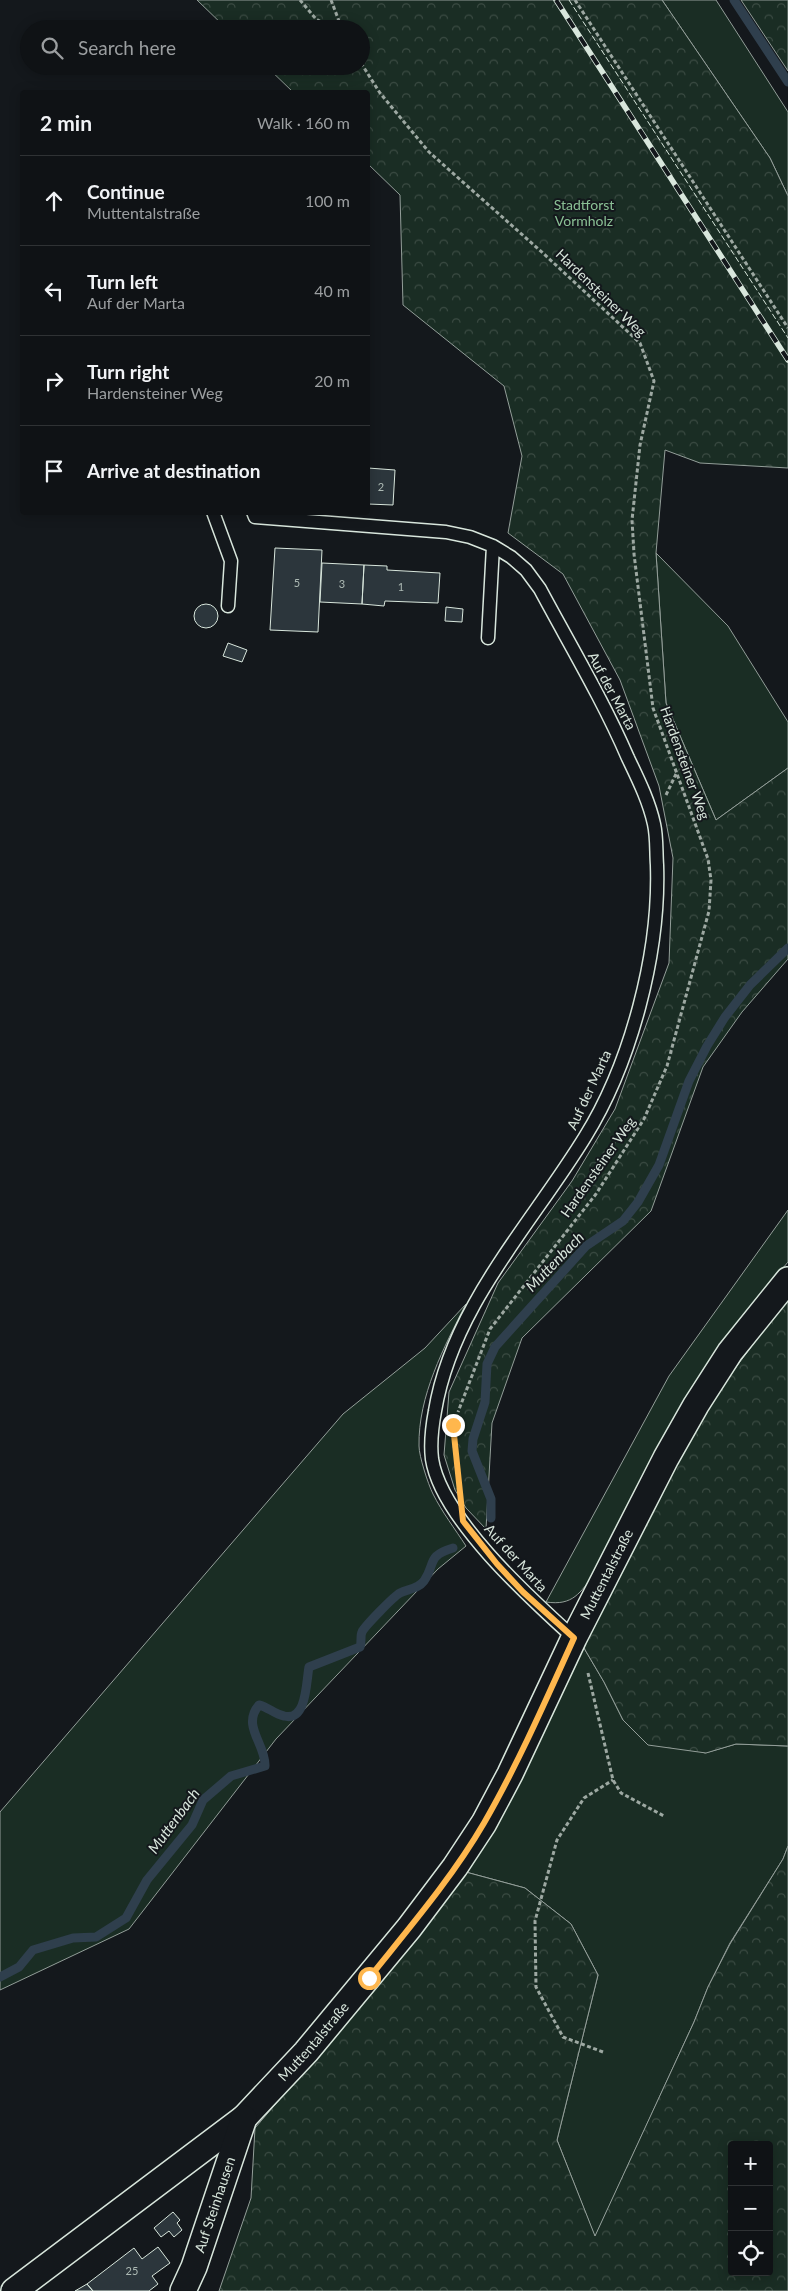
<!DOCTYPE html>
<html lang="en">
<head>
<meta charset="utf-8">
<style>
	:root { --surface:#0f1215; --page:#1d2022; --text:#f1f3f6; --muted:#9b9ea0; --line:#2f3234 }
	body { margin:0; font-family:Lato,sans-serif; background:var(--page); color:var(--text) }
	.controls { position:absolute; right:15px; bottom:15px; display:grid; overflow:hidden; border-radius:5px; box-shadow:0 2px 12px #0003 }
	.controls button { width:45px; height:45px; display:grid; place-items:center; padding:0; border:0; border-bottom:1px solid var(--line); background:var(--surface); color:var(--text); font:25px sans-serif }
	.stop { position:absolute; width:15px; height:15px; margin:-11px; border:4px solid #ffb74d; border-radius:50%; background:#fff }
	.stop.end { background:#ffb74d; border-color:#fff; box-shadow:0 1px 5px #0008 }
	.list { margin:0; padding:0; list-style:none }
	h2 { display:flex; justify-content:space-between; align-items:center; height:65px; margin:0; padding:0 20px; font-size:21px }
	h2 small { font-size:16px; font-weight:400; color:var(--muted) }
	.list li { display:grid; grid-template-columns:32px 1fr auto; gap:15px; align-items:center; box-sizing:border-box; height:90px; padding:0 20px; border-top:1px solid var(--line) }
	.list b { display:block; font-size:19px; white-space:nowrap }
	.list p { margin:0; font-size:16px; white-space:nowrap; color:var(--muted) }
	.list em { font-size:16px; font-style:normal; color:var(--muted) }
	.icon { flex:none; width:28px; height:28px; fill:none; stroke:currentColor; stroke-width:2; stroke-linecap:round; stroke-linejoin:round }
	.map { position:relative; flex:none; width:788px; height:2291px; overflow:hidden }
	.search { position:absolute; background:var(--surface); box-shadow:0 2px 12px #0003; left:20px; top:20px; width:350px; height:55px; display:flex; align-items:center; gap:12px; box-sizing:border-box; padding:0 18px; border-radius:28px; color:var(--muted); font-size:19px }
	.panel { position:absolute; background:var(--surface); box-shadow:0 2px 12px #0003; left:20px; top:90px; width:350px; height:425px; border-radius:5px }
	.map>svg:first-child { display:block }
	.grass { fill:#1a2d24; stroke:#939e99 }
	.forest { fill:url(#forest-crowns); stroke:#939e99; fill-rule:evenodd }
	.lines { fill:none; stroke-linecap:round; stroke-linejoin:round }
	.stream { stroke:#2f3f4d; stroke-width:9 }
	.building { fill:#2c363c; stroke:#d8e6dc }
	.lane-casing { stroke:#d8e6dc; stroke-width:15 }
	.street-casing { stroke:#d8e6dc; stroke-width:28 }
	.path { stroke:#9da8a2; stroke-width:3; stroke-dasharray:4 2.5; stroke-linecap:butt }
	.lane { stroke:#14181c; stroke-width:12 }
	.street { stroke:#14181c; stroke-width:25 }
	.rail-casing { stroke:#d8e6dc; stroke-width:5.5 }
	.rail { stroke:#14181c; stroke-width:4; stroke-dasharray:11; stroke-linecap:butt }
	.fence { stroke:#d8e6dc; stroke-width:1; stroke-dasharray:6 2.5; stroke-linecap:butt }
	.route { stroke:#ffb74d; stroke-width:6 }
	.labels { text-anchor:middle; stroke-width:4; stroke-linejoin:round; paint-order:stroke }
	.number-label { font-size:11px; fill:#adbab4 }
	.park-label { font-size:14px; fill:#8ac095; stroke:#14181c }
	.street-label { font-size:14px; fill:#d8e6dc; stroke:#14181c }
	.water-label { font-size:15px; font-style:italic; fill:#d8e6dc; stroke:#14181c }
</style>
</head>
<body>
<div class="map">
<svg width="788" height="2291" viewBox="0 0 788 2291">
	<defs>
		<pattern id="forest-crowns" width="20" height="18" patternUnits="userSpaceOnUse" patternTransform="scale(1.25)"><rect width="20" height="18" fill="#1a2d24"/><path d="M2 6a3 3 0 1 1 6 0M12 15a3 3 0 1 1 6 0" fill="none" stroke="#3b4b43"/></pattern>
	</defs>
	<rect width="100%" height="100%" fill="#14181c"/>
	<path class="grass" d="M662,0h54l72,112v84l-18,-38z
		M656,553l72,73 60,96v46l-72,52 -50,-117z
		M788,1210v52l-25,30 -168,281c-15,20 -22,33 -49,29l123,-226z
		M466,1304c-22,43 -48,92 -47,142 0,10 9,38 14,48 9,18 22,35 33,52l-28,23 -162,170 -147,190 -129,61v-178l343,-398 82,-66z
		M581,1643l23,39 19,38 82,33 31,-9 52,2v100l-5,13 -53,84 -22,44 -14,35 -99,215 -38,-97 41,-165 -27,-51 -46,-36 -63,-17z"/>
	<path class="forest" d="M197,0h465l108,158 18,38v272l-88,-5 -35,-13 -9,103 10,150 50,117 72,-52v191l-46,53 -39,55 -52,144 -129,127 -30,85 -6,106 -20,-21 -11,-18 -11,-35 5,-63 49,-109 74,-102 43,-72 54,-146 4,-105 -14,-72 -39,-106 -57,-106 -55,-41 14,-77 -18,-70 -101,-81 -3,-110 -32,-31v-72h-75l-27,-26h95v-37h-134z
		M741,0h47v71z
		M788,1297v449l-52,-2 -30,9 -58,-8 -25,-25 -19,-38 -23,-39 124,-234z
		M788,1846v445h-569l32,-93 4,-70 60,-70 147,-187 63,17 46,36 27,51 -41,165 38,96 99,-214 14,-35 22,-43 53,-85zM732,2145h37v127h-37z"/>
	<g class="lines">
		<path class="stream" d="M734,0l54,82
			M491,1518v-19l-19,-48 1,-12 12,-37 2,-38 8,-17 91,-101 37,-25 15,-19 21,-37 30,-84 18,-35 18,-29 25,-32 38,-37
			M0,1977l19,-10 14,-17 40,-12 23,-1 30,-19 21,-38 45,-55 11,-25 28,-24 34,-10c1,-22 -24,-40 -6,-61 9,2 15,9 25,11 23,6 22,-34 25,-49l51,-20c2,-5 0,-11 2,-15 2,-5 32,-36 38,-39 8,-4 18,-4 24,-12 12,-17 2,-25 29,-33"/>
	</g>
	<path class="building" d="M368,468l27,2 -2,35 -25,-1z
		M275,548l47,2 -4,82 -48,-2z
		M322,563l42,2 -2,39 -42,-2z
		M364,565l23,1v4l53,3 -2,30 -53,-2 -1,5 -22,-2z
		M194 616a12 12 0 1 1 24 0a12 12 0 1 1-24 0Z
		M446,607l17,2 -1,13 -17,-1z
		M228,643l19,7 -5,12 -19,-6z
		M173,2212l7,8 -3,3 5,7 -8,7 -5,-6 -8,6 -7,-9z
		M158,2247l12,16 -18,13 6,8 -9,7h-56l-6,-7 47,-36 8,11z
		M87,2284l6,7h-18z"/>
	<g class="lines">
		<defs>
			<path id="lane" d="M213,512l18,49 -3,45
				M253,512l2,5 191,15 24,5 23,9 18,11 15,13 14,19c30,56 63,111 88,169 10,21 21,43 26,66 3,13 2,28 3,41 3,88 -26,198 -72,272 -54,88 -133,170 -150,274 -3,16 -5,32 -3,48 9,59 98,139 142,179
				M488,638l5,-92"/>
			<g id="street">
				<path id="s1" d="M14,2291l230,-173 62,-66 103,-124 46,-61 29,-44 26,-49 64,-136 92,-180 30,-53 34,-53 58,-72"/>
				<path id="s2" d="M183,2291l11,-24 50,-149"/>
			</g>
		</defs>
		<use href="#lane" class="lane-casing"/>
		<use href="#street" class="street-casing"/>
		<path class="path" d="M300,0l16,19 18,10
			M331,0l11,29
			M575,0l213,328
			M361,63l19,30 49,59 115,102 96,89 14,38 -14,64 -8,75 2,34 19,154 55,151 3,21 -2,31 -42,155 -23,53 -48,75 -106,135 -32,83
			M666,795l10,-21
			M454,1435l3,31
			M588,1673l25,107 8,13 43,23
			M603,2052l-40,-15 -27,-50 -1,-66 22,-81 27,-42 29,-18"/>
		<use href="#lane" class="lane"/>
		<use href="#street" class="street"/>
		<defs>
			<path id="rail" d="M556,0l232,360"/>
		</defs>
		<use href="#rail" class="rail-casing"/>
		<use href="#rail" class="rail"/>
		<path class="fence" d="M569,0l219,338"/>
	</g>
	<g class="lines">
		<path class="route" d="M369,1978c40,-50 83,-100 115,-155 34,-59 62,-123 90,-185l-51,-46 -26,-28 -34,-43 -10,-96"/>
	</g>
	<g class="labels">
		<g class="number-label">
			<text x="381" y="491">2</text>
			<text x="297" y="587">5</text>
			<text x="342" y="588">3</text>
			<text x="401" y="591">1</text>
			<text x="132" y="2275">25</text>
		</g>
		<g class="park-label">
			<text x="584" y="210">Stadtforst<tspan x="584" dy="16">Vormholz</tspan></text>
		</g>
		<g class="street-label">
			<text transform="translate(601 293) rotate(44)" y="5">Hardensteiner Weg</text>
			<text transform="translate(612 691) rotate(62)" y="5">Auf der Marta</text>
			<text transform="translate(685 763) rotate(70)" y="5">Hardensteiner Weg</text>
			<text transform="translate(589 1090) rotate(-65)" y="5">Auf der Marta</text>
			<text transform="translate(598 1167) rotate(-55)" y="5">Hardensteiner Weg</text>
			<text transform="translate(516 1558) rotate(48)" y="5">Auf der Marta</text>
			<text dy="5" stroke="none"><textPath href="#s1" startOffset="946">Muttentalstraße</textPath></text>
			<text dy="5" stroke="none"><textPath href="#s1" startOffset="391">Muttentalstraße</textPath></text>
			<text dy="5" stroke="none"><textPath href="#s2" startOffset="92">Auf Steinhausen</textPath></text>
		</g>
		<g class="water-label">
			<text transform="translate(555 1262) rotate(-46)" y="5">Muttenbach</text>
			<text transform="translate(174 1821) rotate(-54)" y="5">Muttenbach</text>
		</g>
	</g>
</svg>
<div class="controls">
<button>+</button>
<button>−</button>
<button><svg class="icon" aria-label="locate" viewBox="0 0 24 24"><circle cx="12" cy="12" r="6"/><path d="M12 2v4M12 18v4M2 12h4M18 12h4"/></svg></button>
</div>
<div class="stop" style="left:369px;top:1978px"></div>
<div class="stop end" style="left:453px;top:1425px"></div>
<div class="search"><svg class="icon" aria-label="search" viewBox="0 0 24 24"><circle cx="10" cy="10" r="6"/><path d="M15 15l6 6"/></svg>Search here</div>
<section class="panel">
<h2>2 min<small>Walk · 160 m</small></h2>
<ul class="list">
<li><svg class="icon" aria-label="ahead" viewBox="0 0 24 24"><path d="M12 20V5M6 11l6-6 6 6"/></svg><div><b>Continue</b><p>Muttentalstraße</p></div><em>100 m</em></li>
<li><svg class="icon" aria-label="left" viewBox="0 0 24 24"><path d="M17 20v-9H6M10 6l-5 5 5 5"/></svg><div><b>Turn left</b><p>Auf der Marta</p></div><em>40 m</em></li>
<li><svg class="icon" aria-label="right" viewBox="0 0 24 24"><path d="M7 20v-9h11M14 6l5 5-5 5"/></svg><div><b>Turn right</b><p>Hardensteiner Weg</p></div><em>20 m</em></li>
<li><svg class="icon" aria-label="arrive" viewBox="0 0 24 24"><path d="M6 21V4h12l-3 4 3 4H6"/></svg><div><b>Arrive at destination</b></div></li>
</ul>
</section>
</div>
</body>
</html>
